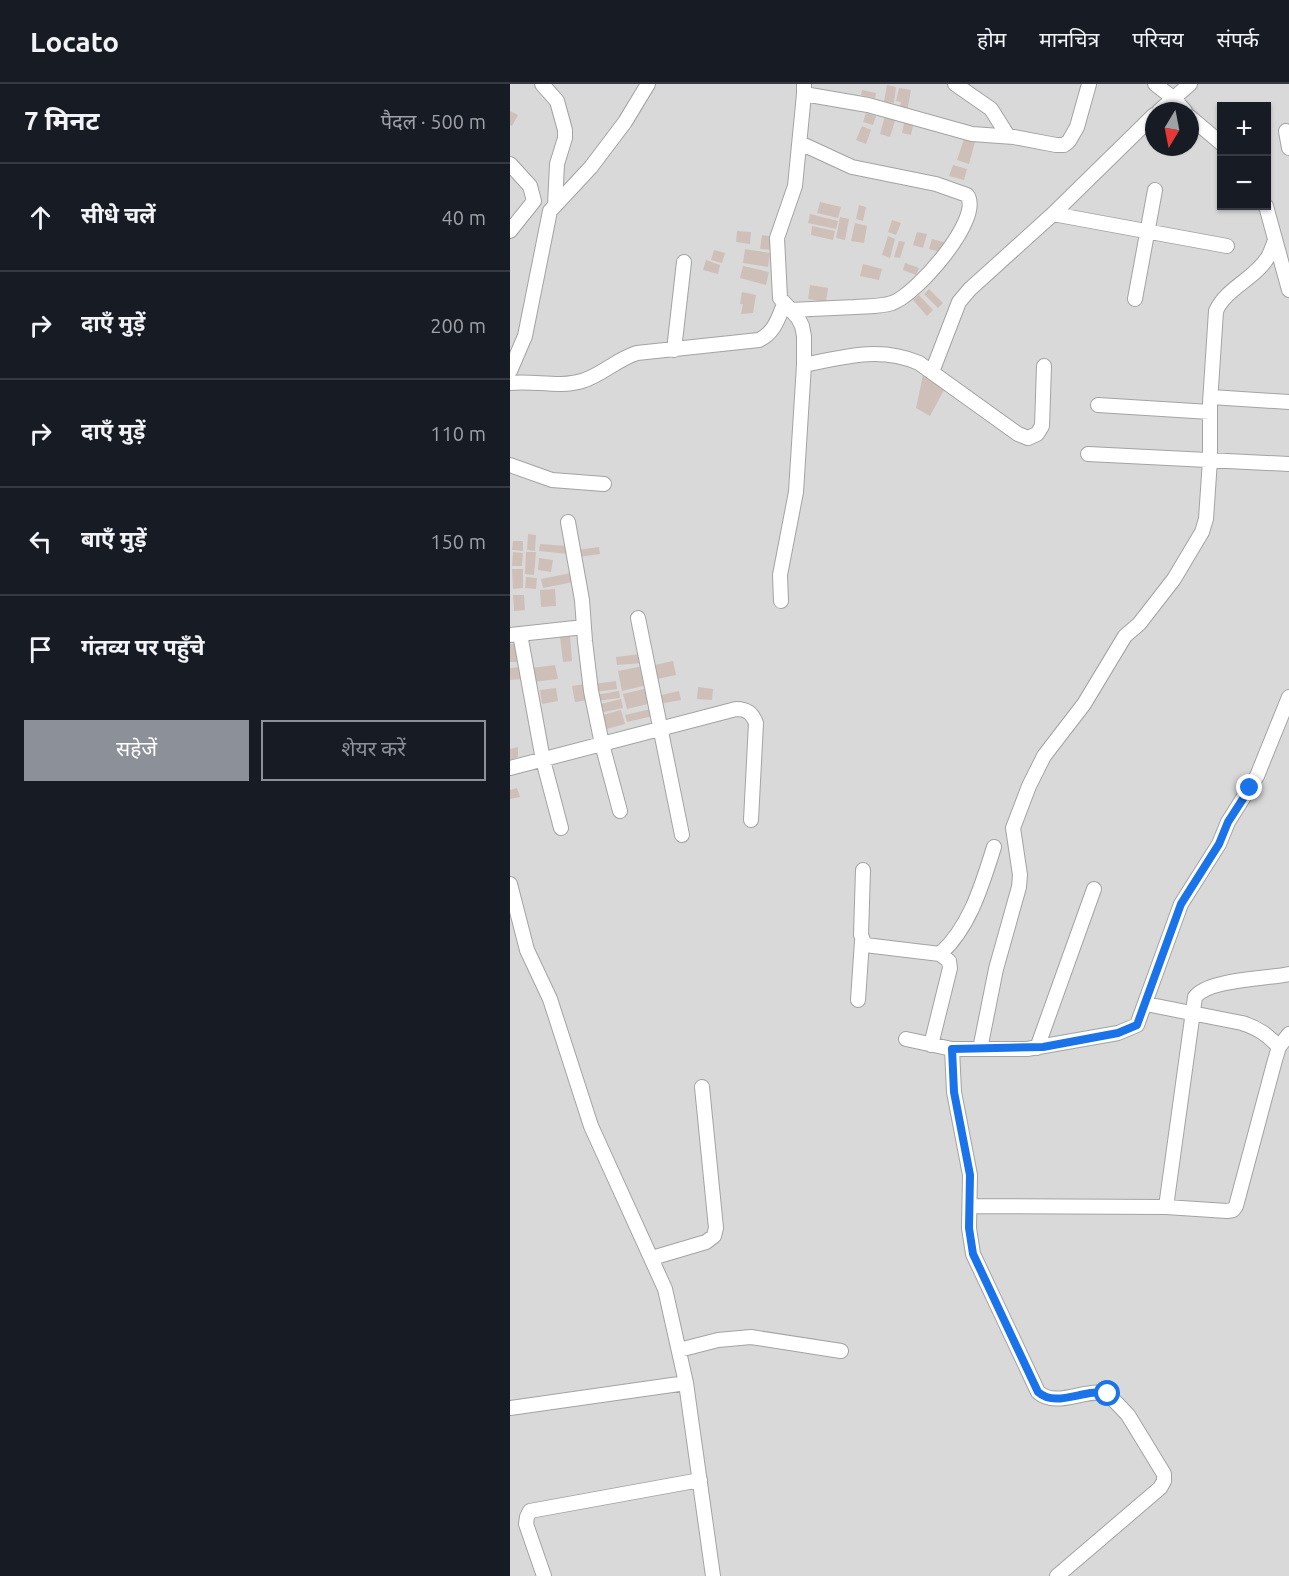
<!DOCTYPE html>
<html lang="hi">
<head>
<meta charset="utf-8">
<style>
	:root { --surface:#171b24; --page:#242831; --text:#f1f3f6; --muted:#9ea1a6; --line:#363941; --accent:#8c9099 }
	body { margin:0; font-family:Ubuntu,"Noto Sans Devanagari",sans-serif; background:var(--page); color:var(--text) }
	.controls { position:absolute; right:18px; top:18px; display:grid; overflow:hidden; border-radius:0px; box-shadow:0 2px 4px #0004 }
	.controls button { width:54px; height:54px; display:grid; place-items:center; padding:0; border:0; border-bottom:2px solid var(--line); background:var(--surface); color:var(--text); font:30px sans-serif }
	.compass { position:absolute; left:635px; top:18px; width:54px; height:54px; border-radius:50%; background:var(--surface); box-shadow:0 2px 4px #0004; rotate:190deg }
	.stop { position:absolute; width:18px; height:18px; margin:-14px; border:4px solid #1a73e8; border-radius:50%; background:#fff }
	.stop.end { background:#1a73e8; border-color:#fff; box-shadow:0 2px 6px #0008 }
	.list { margin:0; padding:0; list-style:none }
	h2 { display:flex; justify-content:space-between; align-items:center; height:78px; margin:0; padding:0 24px; font-size:26px }
	h2 small { font-size:20px; font-weight:400; color:var(--muted) }
	.list li { display:grid; grid-template-columns:39px 1fr auto; gap:18px; align-items:center; box-sizing:border-box; height:108px; padding:0 24px; border-top:2px solid var(--line) }
	.list b { display:block; font-size:22px; white-space:nowrap }
	.list em { font-size:20px; font-style:normal; color:var(--muted) }
	.actions { display:flex; gap:12px; padding:18px 24px }
	.actions a { flex:1; padding:14px 0; border:2px solid var(--accent); border-radius:0px; text-align:center; font-size:21px; color:var(--accent) }
	.actions .main { background:var(--accent); color:#fff }
	.icon { flex:none; width:33px; height:33px; fill:none; stroke:currentColor; stroke-width:2; stroke-linecap:round; stroke-linejoin:round }
	.map { position:relative; flex:none; width:779px; height:1492px; overflow:hidden }
	header { display:flex; align-items:center; gap:36px; box-sizing:border-box; height:84px; padding:0 30px; background:var(--surface); border-bottom:2px solid var(--line) }
	header strong { font-size:28px }
	nav { display:flex; gap:33px; margin-inline-start:auto; font-size:21px }
	main { display:flex }
	aside { flex:1; background:var(--surface) }
	.map>svg:first-child { display:block }
	.residential { fill:#dad9d9; fill-rule:evenodd }
	.building { fill:#cebfb9 }
	.lines { fill:none; stroke-linecap:round; stroke-linejoin:round }
	.minor-casing { stroke:#a3a3a3; stroke-width:16 }
	.minor { stroke:#fff; stroke-width:14 }
	.route { stroke:#1a73e8; stroke-width:8 }
</style>
</head>
<body>
<header>
<strong>Locato</strong>
<nav><a>होम</a><a>मानचित्र</a><a>परिचय</a><a>संपर्क</a></nav>
</header>
<main>
<aside>
<h2>7 मिनट<small>पैदल · 500 m</small></h2>
<ul class="list">
<li><svg class="icon" aria-label="ahead" viewBox="0 0 24 24"><path d="M12 20V5M6 11l6-6 6 6"/></svg><div><b>सीधे चलें</b></div><em>40 m</em></li>
<li><svg class="icon" aria-label="right" viewBox="0 0 24 24"><path d="M7 20v-9h11M14 6l5 5-5 5"/></svg><div><b>दाएँ मुड़ें</b></div><em>200 m</em></li>
<li><svg class="icon" aria-label="right" viewBox="0 0 24 24"><path d="M7 20v-9h11M14 6l5 5-5 5"/></svg><div><b>दाएँ मुड़ें</b></div><em>110 m</em></li>
<li><svg class="icon" aria-label="left" viewBox="0 0 24 24"><path d="M17 20v-9H6M10 6l-5 5 5 5"/></svg><div><b>बाएँ मुड़ें</b></div><em>150 m</em></li>
<li><svg class="icon" aria-label="arrive" viewBox="0 0 24 24"><path d="M6 21V4h12l-3 4 3 4H6"/></svg><div><b>गंतव्य पर पहुँचे</b></div></li>
</ul>
<div class="actions"><a class="main">सहेजें</a><a>शेयर करें</a></div>
</aside>
<div class="map">
<svg width="779" height="1492" viewBox="0 0 779 1492">
	<rect width="100%" height="100%" fill="#eee7e0"/>
	<path class="residential" d="M0,0h779v1492h-779zM712,22h44v100h-44zM644,27h36v36h-36z"/>
	<path class="building" d="M377,1l9,2 -2,16 -10,-1z
		M389,4l12,2 -4,22 -8,-2 2,-8 -5,-1z
		M352,6l14,3 -1,5 -14,-3z
		M0,27l8,4 -6,11 -2,-1z
		M376,28l11,2 -7,23 -10,-3z
		M356,29l10,3 -3,9 -10,-3z
		M395,35l9,2 -3,14 -9,-2z
		M352,42l9,4 -5,14 -10,-4z
		M454,55l11,3 -6,22 -12,-4z
		M443,81l14,4 -3,11 -15,-4z
		M310,118l21,5 -3,11 -21,-5z
		M349,121l7,2 -3,14 -7,-2z
		M300,130l28,7 -2,8 -28,-6z
		M330,133l9,2 -4,21 -9,-2z
		M382,136l9,3 -5,12 -8,-3z
		M345,139l12,3 -3,17 -13,-2z
		M302,142l23,5 -2,9 -22,-5z
		M227,147l14,1 -1,12 -14,-2z
		M407,148l10,2 -4,14 -10,-3z
		M252,151l13,2 -2,13 -13,-1z
		M378,152l7,3 -5,19 -8,-3z
		M422,155l15,4 -3,10 -15,-4z
		M389,157l6,1 -5,16 -6,-1z
		M235,165l25,4 -2,14 -25,-4z
		M204,166l11,3 -3,10 -11,-3z
		M196,176l14,5 -2,9 -15,-4z
		M395,179l14,5 -3,7 -13,-5z
		M353,180l19,5 -3,11 -19,-4z
		M233,182l26,6 -3,13 -26,-7z
		M300,201l18,3 -2,14 -18,-3z
		M419,205l14,14 -5,5 -14,-14z
		M232,208l14,3 -3,18 -12,1 2,-10h-3z
		M409,211l14,15 -6,6 -14,-16z
		M413,291l22,13 -15,28 -14,-8z
		M18,450l8,1 -1,16 -8,-1z
		M3,457h10v10l-11,-1z
		M30,460l28,2v8l-29,-3z
		M89,463l1,7 -22,3 -1,-7z
		M3,468l10,1 -1,13h-10z
		M16,468h10l-2,23 -9,-1z
		M29,474l14,2 -2,12 -13,-2z
		M2,485h11v19l-10,1z
		M61,489l2,9 -30,6 -2,-9z
		M16,493l11,1 -1,11 -11,-1z
		M45,505l1,17 -15,1 -1,-17z
		M3,511h11l1,15 -11,1z
		M60,552l2,25 -9,1 -3,-25z
		M0,560h9l1,18h-10z
		M131,570l1,9 -25,2 -1,-8z
		M163,577l3,14 -23,5 -3,-14z
		M45,581l3,14 -25,3 -2,-14z
		M133,582l4,19 -25,6 -4,-20z
		M12,583l1,12 -13,1v-12z
		M106,597l1,8 -22,3 -1,-8z
		M75,600l3,16 -13,2 -3,-16z
		M188,603l15,2 -1,11 -15,-1z
		M46,604l2,13 -16,3 -2,-14z
		M138,604l4,15 -25,6 -4,-15z
		M109,607l1,7 -24,3 -1,-6z
		M169,607l2,9 -22,4 -2,-8z
		M111,615l2,9 -24,5 -2,-8z
		M141,625l2,7 -26,6 -2,-7z
		M111,626l4,14 -22,6 -4,-14z
		M8,663v10l-8,3v-11z
		M7,704l3,9 -10,2v-9z"/>
	<g class="lines">
		<defs>
			<path id="minor" d="M32,0l15,17 8,29v8l-8,26 -2,41
				M445,0l36,25 17,27
				M645,0l18,14 12,13
				M294,10l64,11 104,29 42,3 42,8h8l5,-4 8,-14 12,-43
				M649,27l31,-27
				M680,33l32,27
				M776,47l3,17
				M0,80l20,22 4,15 -24,30
				M756,122l23,84
				M543,130l174,32
				M625,215l20,-109
				M280,226c21,-1 43,-2 65,-3 12,-1 25,0 37,-4 23,-7 92,-85 75,-108l-31,-11 -84,-17 -52,-24
				M164,266l10,-88
				M294,281c39,-8 76,-19 115,-2l99,71 10,4 9,-4 5,-8 2,-60
				M0,287l15,-35 25,-125 41,-44 34,-45 23,-38
				M422,288l27,-70 11,-13 83,-75 101,-99
				M0,299c23,-3 49,5 72,-2 20,-6 35,-22 55,-28l122,-13c15,-7 19,-21 25,-36
				M701,313l78,5
				M588,321l112,7
				M578,370l201,10
				M0,381l42,15 52,4
				M58,438l14,78 3,41 6,50 11,53 18,67
				M271,517l-1,-26 16,-83 8,-127v-29l-2,-10 -4,-8 -18,-20 -3,-60 18,-52 9,-92v-10
				M128,534l44,217
				M10,550l23,126 18,68
				M0,551l74,-8
				M0,684l226,-59c11,0 16,4 20,14l-5,97
				M353,786l-2,65 4,10 75,9 9,7 1,7 -19,77
				M0,800l17,66 23,49 41,127 74,163 21,94 27,193
				M430,870c30,-27 42,-69 54,-107
				M348,916l4,-59
				M636,920l96,19c16,5 26,12 37,24
				M396,955l46,10h75l91,-16 19,-8 44,-121 38,-60 9,-22 29,-46 32,-79
				M527,964l57,-159
				M442,965l2,43 16,83 -1,53 4,26 65,138c19,17 48,-5 70,2l20,21 36,59v7l-4,7 -103,88
				M470,965l16,-80 23,-82 1,-12 -7,-47 16,-42 15,-30 40,-52 41,-68 14,-12 35,-45 28,-47 4,-13 4,-59v-57l6,-92c10,-23 39,-32 52,-54 3,-5 5,-12 7,-17
				M460,1122l196,1 61,4 6,-1 3,-4 39,-146 4,-13 10,-13
				M656,1123l29,-210c14,-18 71,-18 94,-23
				M142,1174l54,-16 8,-6 2,-8 -14,-141
				M169,1266l39,-10 33,-3 90,14
				M0,1324l176,-25
				M34,1492l-18,-52 1,-7 3,-6 170,-31"/>
		</defs>
		<use href="#minor" class="minor-casing"/>
		<use href="#minor" class="minor"/>
	</g>
	<g class="lines">
		<path class="route" d="M598,1310c-22,-7 -51,15 -70,-2l-65,-138 -4,-26 1,-53 -16,-83 -2,-43 91,-2 75,-14 19,-8 44,-121 38,-60 9,-22 22,-34"/>
	</g>
</svg>
<div class="controls">
<button>+</button>
<button>−</button>
</div>
<svg class="compass" viewBox="-18 -18 36 36"><path d="M0-13l5 13h-10z" fill="#e53935"/><path d="M0 13l5-13h-10z" fill="#9ea1a6"/></svg>
<div class="stop" style="left:598px;top:1310px"></div>
<div class="stop end" style="left:740px;top:704px"></div>
</div>
</main>
</body>
</html>
